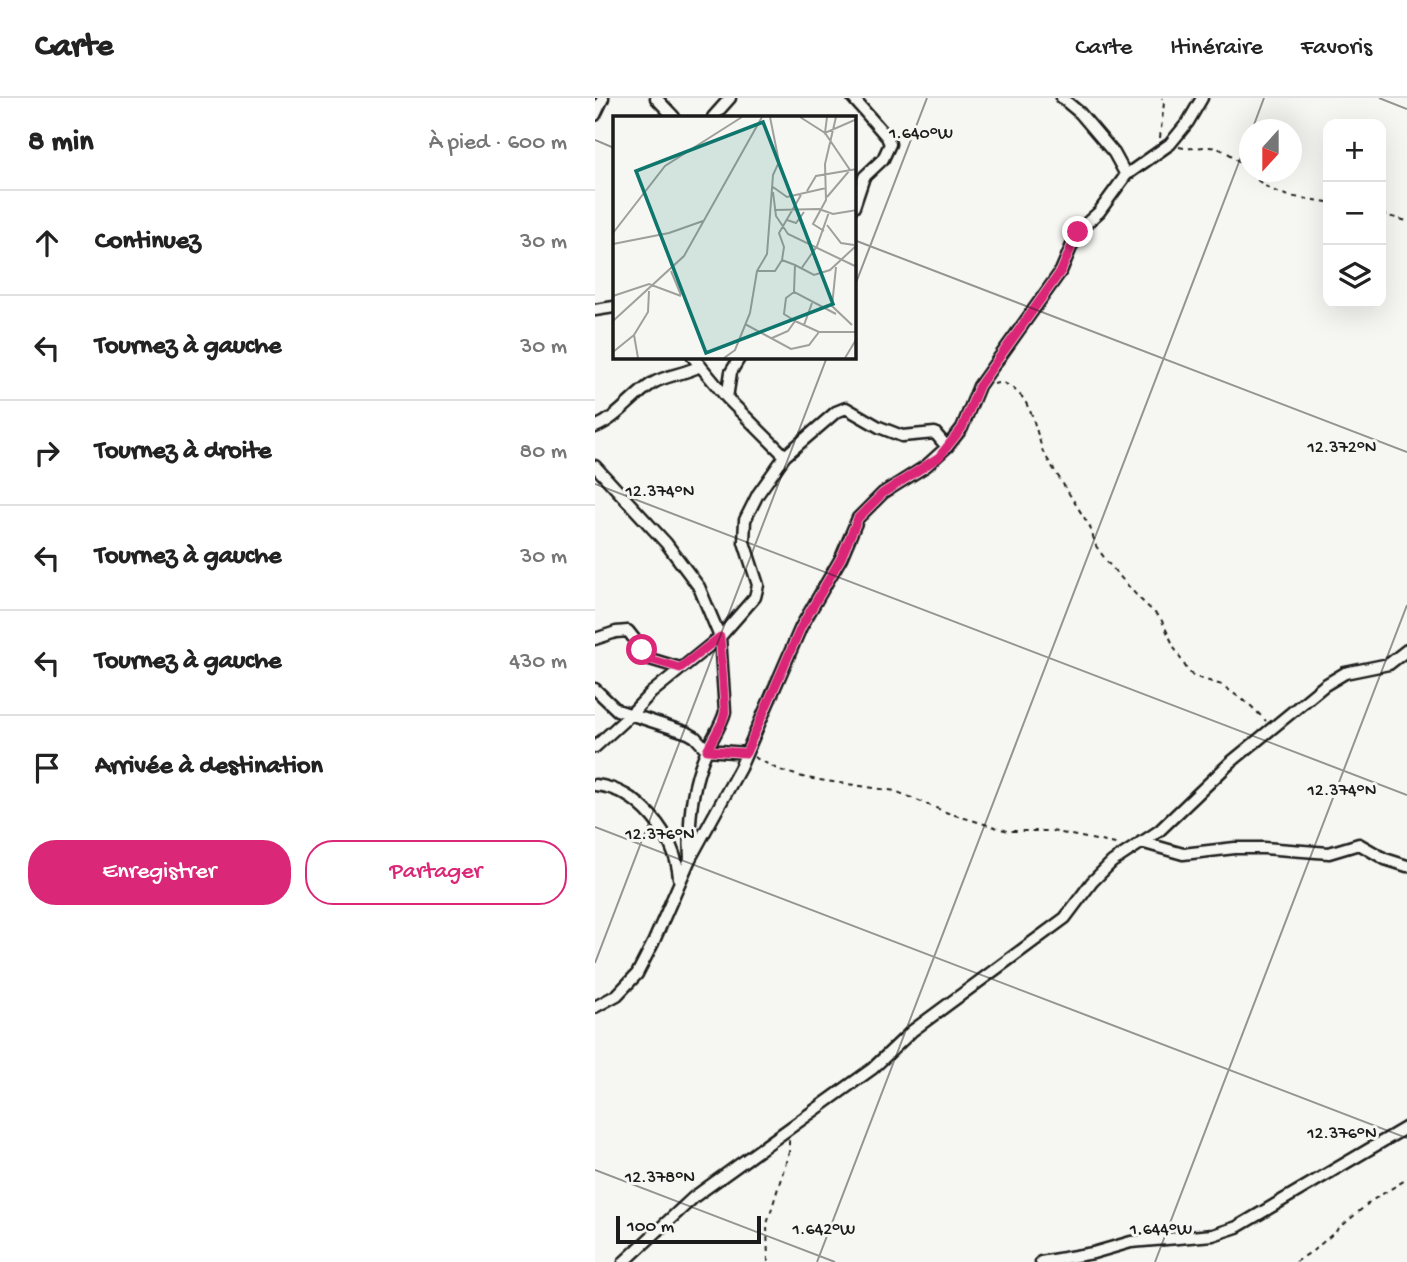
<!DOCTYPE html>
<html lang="fr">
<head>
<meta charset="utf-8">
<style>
	:root { --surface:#fff; --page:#f2f2f2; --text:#222; --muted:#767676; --line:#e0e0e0; --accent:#db2777 }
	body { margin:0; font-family:"Gochi Hand",sans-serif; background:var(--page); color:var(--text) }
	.controls { position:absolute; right:21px; top:21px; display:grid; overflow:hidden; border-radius:14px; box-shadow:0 7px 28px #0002 }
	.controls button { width:63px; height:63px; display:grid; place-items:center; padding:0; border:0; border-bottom:2px solid var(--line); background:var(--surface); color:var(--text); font:35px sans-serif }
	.compass { position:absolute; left:644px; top:21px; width:63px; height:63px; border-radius:50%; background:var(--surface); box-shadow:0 7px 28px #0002; rotate:201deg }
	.scale { position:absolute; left:21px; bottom:18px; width:145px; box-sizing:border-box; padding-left:7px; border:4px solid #1c1c1c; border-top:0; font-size:19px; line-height:24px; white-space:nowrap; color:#1c1c1c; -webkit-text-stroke:5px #f6f6f2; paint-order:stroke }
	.stop { position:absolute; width:21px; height:21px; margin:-16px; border:5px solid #db2777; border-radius:50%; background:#fff }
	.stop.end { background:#db2777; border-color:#fff; box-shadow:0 2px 7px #0008 }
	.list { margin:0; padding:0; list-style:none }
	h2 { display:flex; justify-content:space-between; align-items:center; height:91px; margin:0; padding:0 28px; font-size:30px }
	h2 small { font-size:23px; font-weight:400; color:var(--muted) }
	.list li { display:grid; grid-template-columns:46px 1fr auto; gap:21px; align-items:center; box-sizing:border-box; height:105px; padding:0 28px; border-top:2px solid var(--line) }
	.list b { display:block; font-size:26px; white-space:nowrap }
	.list em { font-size:23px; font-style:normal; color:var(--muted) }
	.actions { display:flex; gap:14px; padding:21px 28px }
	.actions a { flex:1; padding:16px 0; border:2px solid var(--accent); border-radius:28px; text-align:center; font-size:24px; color:var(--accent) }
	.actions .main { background:var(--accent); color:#fff }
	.icon { flex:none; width:38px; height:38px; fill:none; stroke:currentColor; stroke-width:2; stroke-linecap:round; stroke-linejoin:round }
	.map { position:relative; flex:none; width:812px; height:1164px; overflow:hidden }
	header { display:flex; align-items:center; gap:42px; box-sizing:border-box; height:98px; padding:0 35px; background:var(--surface); border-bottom:2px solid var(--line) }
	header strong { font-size:33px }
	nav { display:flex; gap:38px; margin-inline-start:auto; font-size:24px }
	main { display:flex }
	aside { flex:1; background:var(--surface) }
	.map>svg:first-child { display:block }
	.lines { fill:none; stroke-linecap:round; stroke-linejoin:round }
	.minor-casing { stroke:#1c1c1c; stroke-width:15 }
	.path { stroke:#1c1c1c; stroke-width:2; stroke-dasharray:5 5; stroke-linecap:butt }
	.minor { stroke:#f6f6f2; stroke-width:10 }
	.route { stroke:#db2777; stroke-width:9 }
	.ticks { fill:none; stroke:#1c1c1c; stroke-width:2; stroke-opacity:0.45 }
	.inset-road { fill:none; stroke:#9f9f9c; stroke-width:2 }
	.view { fill:#0f766e; fill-opacity:0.15; stroke:#0f766e; stroke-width:3.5 }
	.inset-edge { fill:none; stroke:#1c1c1c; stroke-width:3.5 }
	.ticks-label { font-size:18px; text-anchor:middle; fill:#1c1c1c; stroke:#f6f6f2; stroke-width:6; stroke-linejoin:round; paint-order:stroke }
</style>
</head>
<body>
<header>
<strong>Carte</strong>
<nav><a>Carte</a><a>Itinéraire</a><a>Favoris</a></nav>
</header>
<main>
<aside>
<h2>8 min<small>À pied · 600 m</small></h2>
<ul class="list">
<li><svg class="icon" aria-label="ahead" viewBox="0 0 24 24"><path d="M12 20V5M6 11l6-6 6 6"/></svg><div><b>Continuez</b></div><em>30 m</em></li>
<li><svg class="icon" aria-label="left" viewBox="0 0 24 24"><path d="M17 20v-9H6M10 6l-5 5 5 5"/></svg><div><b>Tournez à gauche</b></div><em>30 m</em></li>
<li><svg class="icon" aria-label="right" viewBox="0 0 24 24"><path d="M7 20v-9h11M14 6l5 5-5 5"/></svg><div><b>Tournez à droite</b></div><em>80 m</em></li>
<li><svg class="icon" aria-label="left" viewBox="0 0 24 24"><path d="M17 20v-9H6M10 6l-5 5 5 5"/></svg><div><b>Tournez à gauche</b></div><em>30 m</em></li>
<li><svg class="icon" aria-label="left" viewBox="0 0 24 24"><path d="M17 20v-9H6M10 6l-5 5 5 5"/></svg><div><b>Tournez à gauche</b></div><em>430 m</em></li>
<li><svg class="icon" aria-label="arrive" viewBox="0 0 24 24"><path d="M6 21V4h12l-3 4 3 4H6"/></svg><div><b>Arrivée à destination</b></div></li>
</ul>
<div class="actions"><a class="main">Enregistrer</a><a>Partager</a></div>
</aside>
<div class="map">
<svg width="812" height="1164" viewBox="0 0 812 1164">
	<rect width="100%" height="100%" fill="#f6f6f2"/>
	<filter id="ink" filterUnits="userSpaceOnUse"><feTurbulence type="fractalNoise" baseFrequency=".0143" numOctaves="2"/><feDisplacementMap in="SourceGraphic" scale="14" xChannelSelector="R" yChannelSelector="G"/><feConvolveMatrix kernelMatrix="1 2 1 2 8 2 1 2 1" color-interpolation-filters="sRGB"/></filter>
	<g filter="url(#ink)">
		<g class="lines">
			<defs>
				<path id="minor" d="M61,0l18,19
					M258,0l34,39 3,7 -7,15 -19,18 -10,30
					M467,0l18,15 34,40 12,22
					M0,17l8,-17
					M118,19l17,-19
					M0,212l19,-3
					M98,259l34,41
					M0,329c23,-9 37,-31 58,-44 14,-8 32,-9 47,-17
					M190,358l51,-44 10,-4 33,19 23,9 33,-3 12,14
					M0,368l71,77 33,44 21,50 5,75c-4,14 -13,26 -19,40 -15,34 -18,70 -16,107
					M0,541l21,-7 12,-1 22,28 30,9
					M0,591l22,21 71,23 7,4 12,13 39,3
					M0,649l34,-31 22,-23 69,-56 35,-40 3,-12 -14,-43 1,-22 13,-26 27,-38 -58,-58 4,-26 9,-15
					M0,687c44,4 81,51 84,93
					M546,744l42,12 52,-6h29l65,5 30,-9 26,15 22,7
					M0,909l22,-12 20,-21 16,-31 37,-84 50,-91 61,-141 40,-69 17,-40 25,-25 43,-27 21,-19 15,-19 17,-42 82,-115 17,-40 21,-19 27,-37 44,-31 18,-22 14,-24
					M29,1164l70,-65 178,-128 40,-38 153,-113 27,-36 20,-20 47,-31 72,-69 94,-77 20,-12 44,-9 18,-14
					M446,1164l52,-9 38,-11 82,-7 24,-8 170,-100"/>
			</defs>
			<use href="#minor" class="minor-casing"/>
			<path class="path" d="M565,40l4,-35 -2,-5
				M584,49c16,4 26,-4 43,3 16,7 24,22 38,32 19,16 45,16 68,20
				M786,116l26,7
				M399,286l8,-2 10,5 12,12 8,16 11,37 47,75 6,19 12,17 30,34 23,22 16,34 10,16 6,7 29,9 29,21 15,15
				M159,659l25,13 27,8 89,13 53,22 60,18h44l68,14
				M173,1164l-1,-38 22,-72v-12
				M701,1164l18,-12 57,-49 36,-22"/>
			<use href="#minor" class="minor"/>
		</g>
	</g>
	<g class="lines" filter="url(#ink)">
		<path class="route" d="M47,552l7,9 31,9 40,-31 5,75 -3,10 -15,28 39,3 55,-126 40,-69 17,-40 25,-25 56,-36 23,-29 17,-42 82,-115 17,-39"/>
	</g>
	<path class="ticks" d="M784,0l28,11M657,32l12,-32M0,42l19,8M259,142l553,212M259,190l73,-190M0,386l812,311M0,729l812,311M0,865l232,-606M0,1072l240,92M222,1164l432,-1126M560,1164l252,-657"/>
	<g transform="translate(18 18)">
		<rect width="243" height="243" fill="#f6f6f2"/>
		<path class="inset-road" d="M187,1l25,16 25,37 -23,27M214,1l-2,16 32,-14M160,71l14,10 39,-9M194,75l9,-15 41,-7M160,76l3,24 12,18 69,33M188,79l-22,38 5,14 -2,13 13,5 -1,27 42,22M161,94l45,-1 14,5 24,-4M174,104l9,3 8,-11M214,109l14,18 13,2M211,115l-11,-7 13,-24 -1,-36 11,-47M0,117l52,-67 77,-49M0,128l56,-11 34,-12M182,149l19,10 16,-5 27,-25M223,151l-4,39 20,19M188,153l16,-23 12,-34M58,155l10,24M144,155h18l7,-11M0,180l36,-12 32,12M0,205l71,-65 78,-139M182,205l24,11h38M132,208l46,25 18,-4 10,-13M191,209l8,-22M159,222l16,-7 7,-10 -11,-7 2,-16 8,-6M0,236l21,-17M25,242l-4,-23 14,-23 1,-21M111,242l11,-8 15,-37 7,-42 10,-17 6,-79 6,-13 -9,-45M232,242l12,-20"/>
		<path class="view" d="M150,6l70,182 -127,49 -70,-182z"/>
		<rect width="243" height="243" class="inset-edge"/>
	</g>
	<g class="ticks-label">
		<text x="326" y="40">1.640°W</text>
		<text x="747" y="354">12.372°N</text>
		<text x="65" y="398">12.374°N</text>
		<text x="747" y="697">12.374°N</text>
		<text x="65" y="741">12.376°N</text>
		<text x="747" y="1040">12.376°N</text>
		<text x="65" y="1084">12.378°N</text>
		<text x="229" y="1136">1.642°W</text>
		<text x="566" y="1136">1.644°W</text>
	</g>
</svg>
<div class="controls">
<button>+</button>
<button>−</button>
<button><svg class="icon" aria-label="layers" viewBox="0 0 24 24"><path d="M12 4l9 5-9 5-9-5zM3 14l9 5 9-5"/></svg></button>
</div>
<svg class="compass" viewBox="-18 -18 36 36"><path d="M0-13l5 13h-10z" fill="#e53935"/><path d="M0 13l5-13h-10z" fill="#767676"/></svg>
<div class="scale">100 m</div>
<div class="stop" style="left:47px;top:552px"></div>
<div class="stop end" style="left:483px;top:134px"></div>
</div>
</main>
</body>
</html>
